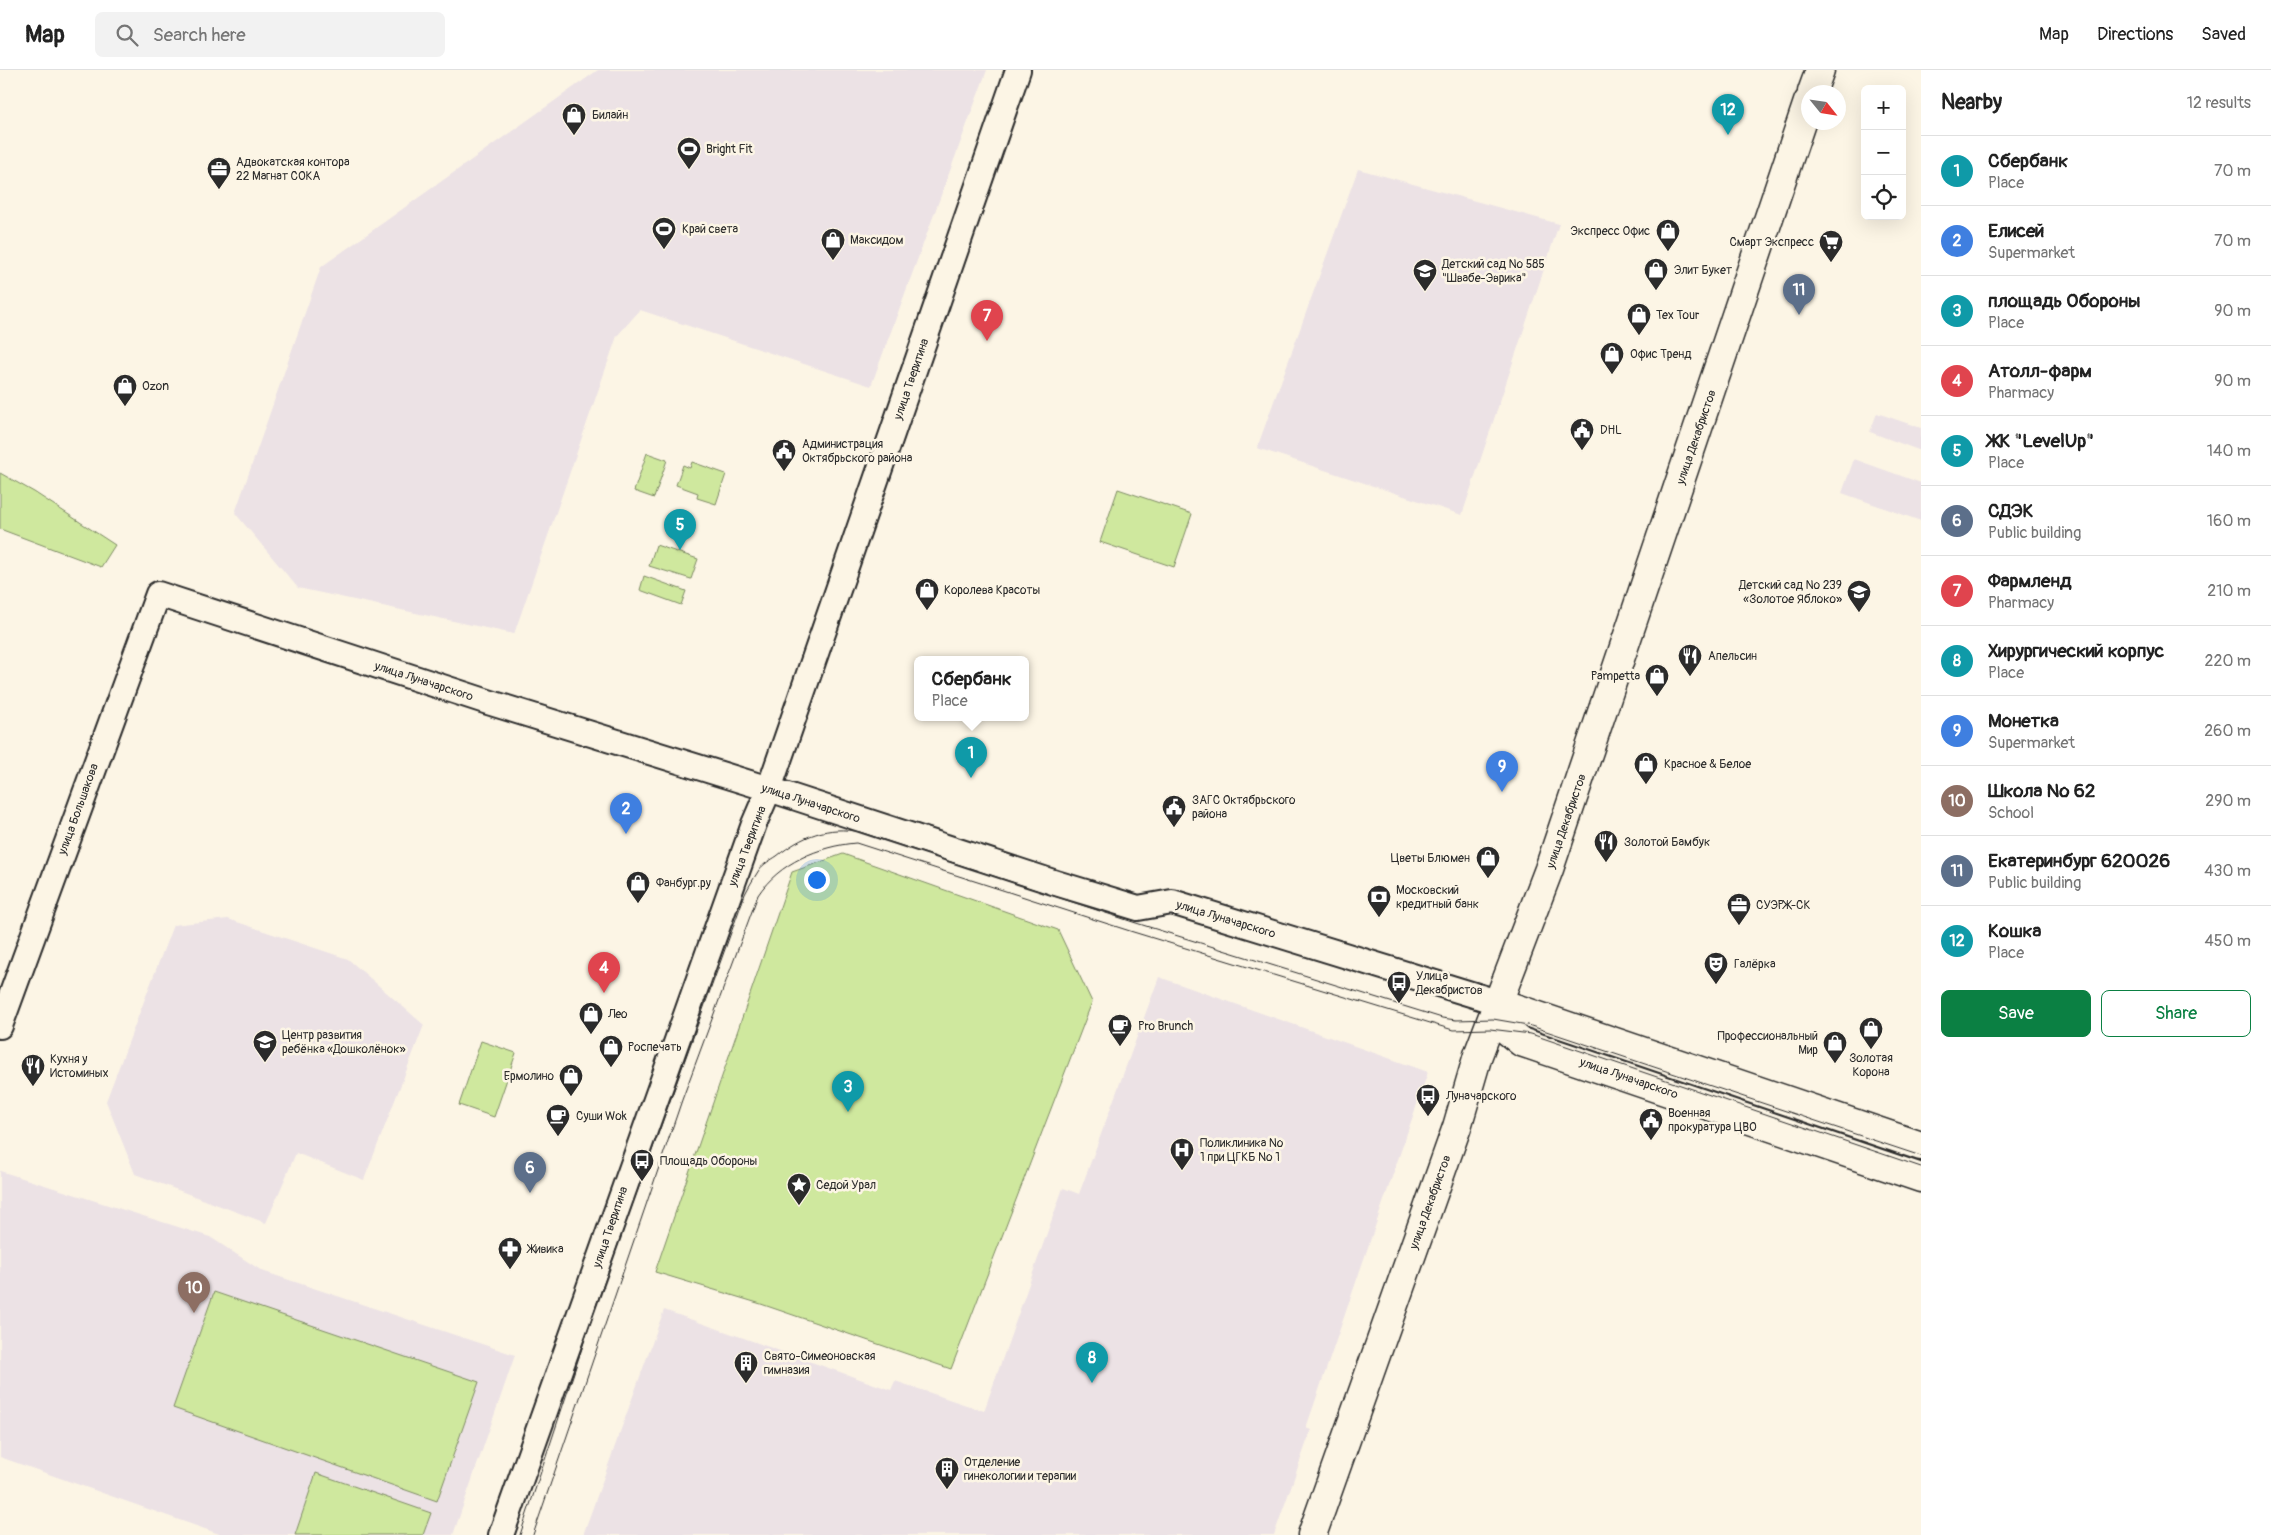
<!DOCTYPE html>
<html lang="en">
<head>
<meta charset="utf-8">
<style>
	:root { --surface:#fff; --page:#f2f2f2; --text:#222; --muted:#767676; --line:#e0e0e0; --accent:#0b8043 }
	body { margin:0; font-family:Pangolin,sans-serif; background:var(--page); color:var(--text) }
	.controls { position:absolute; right:15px; top:15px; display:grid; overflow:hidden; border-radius:8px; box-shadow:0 5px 20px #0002 }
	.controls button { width:45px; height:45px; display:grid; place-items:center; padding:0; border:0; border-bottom:1px solid var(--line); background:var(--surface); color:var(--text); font:25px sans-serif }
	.compass { position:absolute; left:1801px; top:15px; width:45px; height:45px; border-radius:50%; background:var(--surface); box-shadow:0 5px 20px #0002; rotate:120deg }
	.you { position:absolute; left:816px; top:809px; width:18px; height:18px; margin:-12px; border:4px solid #fff; border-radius:50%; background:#1a73e8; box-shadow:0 0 0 8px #1a73e833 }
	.badge { display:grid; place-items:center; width:32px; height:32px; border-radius:50%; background:var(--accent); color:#fff; font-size:16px; font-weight:700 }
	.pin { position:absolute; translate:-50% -41px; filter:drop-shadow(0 1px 2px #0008) }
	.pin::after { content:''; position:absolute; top:26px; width:18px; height:15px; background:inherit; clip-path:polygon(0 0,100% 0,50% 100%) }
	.popup { position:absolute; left:914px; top:586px; width:115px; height:65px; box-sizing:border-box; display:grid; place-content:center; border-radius:8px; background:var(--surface); filter:drop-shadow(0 1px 4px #0005); font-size:16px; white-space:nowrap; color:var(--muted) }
	.popup b { font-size:19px; color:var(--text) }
	.popup::after { content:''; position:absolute; left:50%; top:100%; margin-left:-10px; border:10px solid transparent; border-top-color:var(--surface) }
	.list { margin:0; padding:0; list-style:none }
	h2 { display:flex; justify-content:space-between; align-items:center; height:65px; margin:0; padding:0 20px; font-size:21px }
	h2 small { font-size:16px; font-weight:400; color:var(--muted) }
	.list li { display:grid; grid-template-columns:32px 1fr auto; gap:15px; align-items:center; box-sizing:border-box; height:70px; padding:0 20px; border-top:1px solid var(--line) }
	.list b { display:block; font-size:19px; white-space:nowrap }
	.list p { margin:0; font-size:16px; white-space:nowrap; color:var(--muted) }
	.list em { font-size:16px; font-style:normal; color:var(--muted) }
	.actions { display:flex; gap:10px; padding:15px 20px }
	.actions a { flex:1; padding:11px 0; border:1px solid var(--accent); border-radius:8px; text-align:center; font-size:18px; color:var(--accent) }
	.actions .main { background:var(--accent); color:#fff }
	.icon { flex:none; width:28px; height:28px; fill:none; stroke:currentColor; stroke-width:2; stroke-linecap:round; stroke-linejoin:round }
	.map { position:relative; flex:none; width:1921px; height:1465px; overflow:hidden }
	header { display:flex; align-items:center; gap:30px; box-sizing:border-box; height:70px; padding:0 25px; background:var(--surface); border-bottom:1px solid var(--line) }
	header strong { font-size:24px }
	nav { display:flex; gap:28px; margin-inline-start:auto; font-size:18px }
	.search { width:350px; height:45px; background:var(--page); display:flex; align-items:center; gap:12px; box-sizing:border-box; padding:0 18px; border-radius:8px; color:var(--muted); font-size:19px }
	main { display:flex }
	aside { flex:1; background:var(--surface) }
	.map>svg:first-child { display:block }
	.built { fill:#ece2e5 }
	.green { fill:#cfe89e; stroke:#7d8a64 }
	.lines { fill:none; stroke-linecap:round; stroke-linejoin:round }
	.tertiary-casing { stroke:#2b2b2b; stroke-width:28 }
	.secondary-casing { stroke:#2b2b2b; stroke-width:31 }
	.tertiary { stroke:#fcf5e5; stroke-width:24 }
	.secondary { stroke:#fcf5e5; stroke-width:28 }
	.tram { stroke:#2b2b2b; stroke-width:1 }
	.labels { text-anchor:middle; stroke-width:5; stroke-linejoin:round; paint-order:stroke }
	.poi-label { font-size:12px; fill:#2b2b2b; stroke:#fcf5e5; text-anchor:start }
	.street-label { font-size:12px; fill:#2b2b2b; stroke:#fcf5e5 }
</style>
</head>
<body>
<header>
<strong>Map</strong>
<div class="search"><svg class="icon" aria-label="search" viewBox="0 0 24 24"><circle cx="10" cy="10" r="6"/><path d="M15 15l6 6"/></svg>Search here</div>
<nav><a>Map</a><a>Directions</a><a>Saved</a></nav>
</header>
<main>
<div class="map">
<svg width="1921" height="1465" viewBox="0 0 1921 1465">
	<rect width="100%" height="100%" fill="#fcf5e5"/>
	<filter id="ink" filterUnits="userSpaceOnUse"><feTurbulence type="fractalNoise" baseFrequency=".02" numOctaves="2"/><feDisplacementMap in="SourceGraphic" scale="10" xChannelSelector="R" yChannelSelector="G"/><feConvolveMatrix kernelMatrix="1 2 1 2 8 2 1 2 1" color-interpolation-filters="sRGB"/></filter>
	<g filter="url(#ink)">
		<path class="built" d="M598,0h389l-116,316 -231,-76 -23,26 -103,298 -216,-46 -63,-75 86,-246z
			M1358,99l201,55 -97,291 -205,-67z
			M1877,343l44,15v23l-51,-19z
			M1854,389l67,24v38l-79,-28z
			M228,849l120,40 76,66 -60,155 -68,-27 -30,70 -131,-49 -29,-73 67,-176z
			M1159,907l269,95 -122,356 5,2 -37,105h-691l81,-225 227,80 4,-9 89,30 79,-223 16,6z
			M0,1101l210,66 52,34 253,84 -62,180h-231l-222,-78z"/>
		<path class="green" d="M647,383l20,7 -13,38 -20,-7z
			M692,392l34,12 -10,30 -19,-6 1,-5 -22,-8 7,-20 7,3z
			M0,403l34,19 81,53 -14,22 -101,-38z
			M1118,419l74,25 -18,53 -74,-25z
			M656,475l42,14 -7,20 -42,-13z
			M644,506l42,15 -5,14 -41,-15z
			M843,784l215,76 34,72 -141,367 -190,-65 -106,-32 137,-400z
			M481,971l35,12 -22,64 -35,-12z
			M214,1222l265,90 -42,119 -264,-93z
			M316,1403l115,40 -8,22h-128z"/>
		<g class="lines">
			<defs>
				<path id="tertiary" d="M0,956l158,-432 330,108 281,87 287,94 82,25 34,-6 328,101
					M501,1465l253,-711 15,-35 249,-719"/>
				<path id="secondary" d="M1812,22l8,-22
					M1500,933l421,143
					M1493,949l28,23 400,136
					M1312,1465l145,-408 21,-72 71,-186 259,-767"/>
			</defs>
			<use href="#tertiary" class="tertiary-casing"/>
			<use href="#secondary" class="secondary-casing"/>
			<use href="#tertiary" class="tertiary"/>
			<use href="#secondary" class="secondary"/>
			<path class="tram" d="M520,1465l79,-238 146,-403c4,-8 9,-16 14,-24 4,-6 12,-10 18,-14 25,-20 51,-31 83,-24l273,90 309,96 14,2 37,-1 35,6 393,131
				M533,1465l149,-435 76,-205c21,-32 61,-49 98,-52l274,88 323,99 37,-1 41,5 390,133"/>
		</g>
	</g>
	<defs>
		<symbol id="shop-pin" viewBox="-11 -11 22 30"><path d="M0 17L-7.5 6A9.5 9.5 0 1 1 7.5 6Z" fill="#2b2b2b" stroke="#fcf5e5"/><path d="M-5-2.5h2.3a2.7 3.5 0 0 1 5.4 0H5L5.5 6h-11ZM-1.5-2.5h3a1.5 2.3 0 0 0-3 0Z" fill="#fff"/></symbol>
		<symbol id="stadium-pin" viewBox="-11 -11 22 30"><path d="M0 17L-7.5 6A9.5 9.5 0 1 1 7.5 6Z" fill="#2b2b2b" stroke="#fcf5e5"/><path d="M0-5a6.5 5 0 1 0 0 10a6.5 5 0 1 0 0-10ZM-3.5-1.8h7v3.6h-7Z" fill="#fff"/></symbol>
		<symbol id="office-pin" viewBox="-11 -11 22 30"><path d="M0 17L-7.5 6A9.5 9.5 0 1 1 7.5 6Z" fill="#2b2b2b" stroke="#fcf5e5"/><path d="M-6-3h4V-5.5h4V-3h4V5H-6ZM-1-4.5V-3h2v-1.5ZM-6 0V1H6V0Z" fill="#fff"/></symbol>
		<symbol id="supermarket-pin" viewBox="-11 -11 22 30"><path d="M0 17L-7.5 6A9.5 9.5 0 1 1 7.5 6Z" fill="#2b2b2b" stroke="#fcf5e5"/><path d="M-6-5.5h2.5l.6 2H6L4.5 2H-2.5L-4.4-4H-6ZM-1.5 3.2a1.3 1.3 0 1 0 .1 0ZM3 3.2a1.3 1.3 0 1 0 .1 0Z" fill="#fff"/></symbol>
		<symbol id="school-pin" viewBox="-11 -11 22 30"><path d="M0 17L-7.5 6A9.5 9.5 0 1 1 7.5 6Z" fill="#2b2b2b" stroke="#fcf5e5"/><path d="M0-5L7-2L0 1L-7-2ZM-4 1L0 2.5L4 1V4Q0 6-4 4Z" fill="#fff"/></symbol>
		<symbol id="civic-pin" viewBox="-11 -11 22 30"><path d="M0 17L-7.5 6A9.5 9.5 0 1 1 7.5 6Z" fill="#2b2b2b" stroke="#fcf5e5"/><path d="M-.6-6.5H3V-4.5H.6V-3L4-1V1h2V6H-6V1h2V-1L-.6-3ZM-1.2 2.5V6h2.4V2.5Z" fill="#fff"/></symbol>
		<symbol id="restaurant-pin" viewBox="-11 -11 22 30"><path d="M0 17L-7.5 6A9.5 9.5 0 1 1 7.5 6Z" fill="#2b2b2b" stroke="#fcf5e5"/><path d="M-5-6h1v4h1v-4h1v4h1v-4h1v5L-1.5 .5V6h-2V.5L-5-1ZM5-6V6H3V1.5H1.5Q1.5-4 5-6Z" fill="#fff"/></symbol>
		<symbol id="bank-pin" viewBox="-11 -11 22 30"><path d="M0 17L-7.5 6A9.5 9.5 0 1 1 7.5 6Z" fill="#2b2b2b" stroke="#fcf5e5"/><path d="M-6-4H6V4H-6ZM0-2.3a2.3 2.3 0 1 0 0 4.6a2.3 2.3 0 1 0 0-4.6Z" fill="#fff"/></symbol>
		<symbol id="theatre-pin" viewBox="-11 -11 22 30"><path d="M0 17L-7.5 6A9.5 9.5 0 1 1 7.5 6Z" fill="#2b2b2b" stroke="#fcf5e5"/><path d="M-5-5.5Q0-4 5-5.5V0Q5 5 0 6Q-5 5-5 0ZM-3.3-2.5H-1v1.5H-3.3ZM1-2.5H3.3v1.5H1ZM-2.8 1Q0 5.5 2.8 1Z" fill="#fff"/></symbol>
		<symbol id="bus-pin" viewBox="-11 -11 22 30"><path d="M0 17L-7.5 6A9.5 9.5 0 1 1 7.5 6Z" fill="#2b2b2b" stroke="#fcf5e5"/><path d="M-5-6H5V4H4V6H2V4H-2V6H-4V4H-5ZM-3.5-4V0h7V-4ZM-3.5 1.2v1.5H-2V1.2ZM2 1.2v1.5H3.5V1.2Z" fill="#fff"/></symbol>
		<symbol id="cafe-pin" viewBox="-11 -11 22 30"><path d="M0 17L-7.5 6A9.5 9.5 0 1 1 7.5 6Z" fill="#2b2b2b" stroke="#fcf5e5"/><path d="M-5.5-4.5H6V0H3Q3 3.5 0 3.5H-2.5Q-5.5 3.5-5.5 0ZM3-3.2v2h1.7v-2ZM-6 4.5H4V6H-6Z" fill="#fff"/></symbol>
		<symbol id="hospital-pin" viewBox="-11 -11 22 30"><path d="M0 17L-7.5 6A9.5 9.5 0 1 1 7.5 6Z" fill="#2b2b2b" stroke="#fcf5e5"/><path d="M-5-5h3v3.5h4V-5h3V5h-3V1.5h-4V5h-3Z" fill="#fff"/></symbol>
		<symbol id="sight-pin" viewBox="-11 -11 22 30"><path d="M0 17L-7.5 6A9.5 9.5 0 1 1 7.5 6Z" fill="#2b2b2b" stroke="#fcf5e5"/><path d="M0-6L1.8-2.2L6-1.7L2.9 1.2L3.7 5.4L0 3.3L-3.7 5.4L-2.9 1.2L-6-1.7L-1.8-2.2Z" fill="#fff"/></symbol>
		<symbol id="pharmacy-pin" viewBox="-11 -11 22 30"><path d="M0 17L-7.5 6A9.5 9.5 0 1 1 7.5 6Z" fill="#2b2b2b" stroke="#fcf5e5"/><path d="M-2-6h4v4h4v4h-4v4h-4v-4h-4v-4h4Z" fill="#fff"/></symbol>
		<symbol id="building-pin" viewBox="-11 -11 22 30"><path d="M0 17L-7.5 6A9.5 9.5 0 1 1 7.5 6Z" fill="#2b2b2b" stroke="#fcf5e5"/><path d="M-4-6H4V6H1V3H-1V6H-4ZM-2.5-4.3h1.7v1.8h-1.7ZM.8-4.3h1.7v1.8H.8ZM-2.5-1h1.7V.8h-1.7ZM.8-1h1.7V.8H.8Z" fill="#fff"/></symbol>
	</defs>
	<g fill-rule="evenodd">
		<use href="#shop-pin" x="560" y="31" width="28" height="38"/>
		<use href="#stadium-pin" x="675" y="65" width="28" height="38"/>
		<use href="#office-pin" x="205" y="85" width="28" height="38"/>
		<use href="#stadium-pin" x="650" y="145" width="28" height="38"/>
		<use href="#shop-pin" x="1654" y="147" width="28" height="38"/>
		<use href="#shop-pin" x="819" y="156" width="28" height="38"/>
		<use href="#supermarket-pin" x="1817" y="158" width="28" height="38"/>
		<use href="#shop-pin" x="1642" y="186" width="28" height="38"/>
		<use href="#school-pin" x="1411" y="187" width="28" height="38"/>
		<use href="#shop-pin" x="1625" y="231" width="28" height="38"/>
		<use href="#shop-pin" x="1598" y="270" width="28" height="38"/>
		<use href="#shop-pin" x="111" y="302" width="28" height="38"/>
		<use href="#civic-pin" x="1568" y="346" width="28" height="38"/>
		<use href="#civic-pin" x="770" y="367" width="28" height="38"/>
		<use href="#shop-pin" x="913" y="506" width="28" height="38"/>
		<use href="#school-pin" x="1845" y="508" width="28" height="38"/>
		<use href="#restaurant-pin" x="1676" y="572" width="28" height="38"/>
		<use href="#shop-pin" x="1643" y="592" width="28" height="38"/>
		<use href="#shop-pin" x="1632" y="680" width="28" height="38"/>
		<use href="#civic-pin" x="1160" y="723" width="28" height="38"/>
		<use href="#restaurant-pin" x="1592" y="758" width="28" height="38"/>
		<use href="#shop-pin" x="1474" y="774" width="28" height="38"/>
		<use href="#shop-pin" x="624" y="799" width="28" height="38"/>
		<use href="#bank-pin" x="1365" y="813" width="28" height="38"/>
		<use href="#office-pin" x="1725" y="821" width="28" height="38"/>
		<use href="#theatre-pin" x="1702" y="880" width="28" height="38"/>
		<use href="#bus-pin" x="1385" y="899" width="28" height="38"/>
		<use href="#shop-pin" x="577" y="930" width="28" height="38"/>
		<use href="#cafe-pin" x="1106" y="942" width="28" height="38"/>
		<use href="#shop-pin" x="1857" y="945" width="28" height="38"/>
		<use href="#school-pin" x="251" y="958" width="28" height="38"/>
		<use href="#shop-pin" x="1821" y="959" width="28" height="38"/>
		<use href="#shop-pin" x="597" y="963" width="28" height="38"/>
		<use href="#restaurant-pin" x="19" y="982" width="28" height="38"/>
		<use href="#shop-pin" x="557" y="992" width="28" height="38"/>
		<use href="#bus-pin" x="1414" y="1012" width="28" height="38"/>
		<use href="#cafe-pin" x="544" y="1032" width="28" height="38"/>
		<use href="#civic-pin" x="1637" y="1036" width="28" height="38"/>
		<use href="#hospital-pin" x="1168" y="1066" width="28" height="38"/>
		<use href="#bus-pin" x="628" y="1077" width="28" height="38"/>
		<use href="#sight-pin" x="785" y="1101" width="28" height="38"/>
		<use href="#pharmacy-pin" x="496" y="1165" width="28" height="38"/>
		<use href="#building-pin" x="732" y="1279" width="28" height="38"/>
		<use href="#building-pin" x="933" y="1385" width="28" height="38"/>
	</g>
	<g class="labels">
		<g class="poi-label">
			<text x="592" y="49">Билайн</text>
			<text x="706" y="83">Bright Fit</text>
			<text x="236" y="96">Адвокатская контора<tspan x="236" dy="14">22 Магнат СОКА</tspan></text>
			<text x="682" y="163">Край света</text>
			<text x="1650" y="165" text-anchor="end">Экспресс Офис</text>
			<text x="850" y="174">Максидом</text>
			<text x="1814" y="176" text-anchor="end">Смарт Экспресс</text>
			<text x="1442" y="198">Детский сад № 585<tspan x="1442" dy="14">"Швабе-Эврика"</tspan></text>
			<text x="1674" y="204">Элит Букет</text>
			<text x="1656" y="249">Tex Tour</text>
			<text x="1630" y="288">Офис Тренд</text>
			<text x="142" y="320">Ozon</text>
			<text x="1600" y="364">DHL</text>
			<text x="802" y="378">Администрация<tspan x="802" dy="14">Октябрьского района</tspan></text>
			<text x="1842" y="519" text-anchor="end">Детский сад № 239<tspan x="1842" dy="14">«Золотое Яблоко»</tspan></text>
			<text x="944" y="524">Королева Красоты</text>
			<text x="1708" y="590">Апельсин</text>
			<text x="1640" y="610" text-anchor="end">Pampetta</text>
			<text x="1664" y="698">Красное &amp; Белое</text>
			<text x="1192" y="734">ЗАГС Октябрьского<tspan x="1192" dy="14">района</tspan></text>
			<text x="1624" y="776">Золотой Бамбук</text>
			<text x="1470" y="792" text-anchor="end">Цветы Блюмен</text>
			<text x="656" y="817">Фанбург.ру</text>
			<text x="1396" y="824">Московский<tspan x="1396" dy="14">кредитный банк</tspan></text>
			<text x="1756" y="839">СУЭРЖ-СК</text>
			<text x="1734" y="898">Галёрка</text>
			<text x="1416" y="910">Улица<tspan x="1416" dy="14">Декабристов</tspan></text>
			<text x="608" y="948">Лео</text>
			<text x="1138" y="960">Pro Brunch</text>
			<text x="282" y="969">Центр развития<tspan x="282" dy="14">ребёнка «Дошколёнок»</tspan></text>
			<text x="1818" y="970" text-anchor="end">Профессиональный<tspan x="1818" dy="14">Мир</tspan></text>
			<text x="628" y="981">Роспечать</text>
			<text x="1871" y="992" text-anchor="middle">Золотая<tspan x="1871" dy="14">Корона</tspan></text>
			<text x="50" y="993">Кухня у<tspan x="50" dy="14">Истоминых</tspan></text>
			<text x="554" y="1010" text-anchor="end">Ермолино</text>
			<text x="1446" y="1030">Луначарского</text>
			<text x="1668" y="1047">Военная<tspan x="1668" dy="14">прокуратура ЦВО</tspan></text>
			<text x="576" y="1050">Суши Wok</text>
			<text x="1200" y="1077">Поликлиника №<tspan x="1200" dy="14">1 при ЦГКБ № 1</tspan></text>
			<text x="660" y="1095">Площадь Обороны</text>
			<text x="816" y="1119">Седой Урал</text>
			<text x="528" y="1183">Живика</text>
			<text x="764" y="1290">Свято-Симеоновская<tspan x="764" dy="14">гимназия</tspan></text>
			<text x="964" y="1396">Отделение<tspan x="964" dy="14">гинекологии и терапии</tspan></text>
		</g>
		<g class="street-label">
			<text transform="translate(911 309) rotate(-71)" y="4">улица Тверитина</text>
			<text transform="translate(1696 367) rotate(-71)" y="4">улица Декабристов</text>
			<text transform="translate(424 611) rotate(18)" y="4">улица Луначарского</text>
			<text transform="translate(811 733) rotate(18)" y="4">улица Луначарского</text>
			<text transform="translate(78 739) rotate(-70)" y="4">улица Большакова</text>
			<text transform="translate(1566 751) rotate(-71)" y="4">улица Декабристов</text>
			<text transform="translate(747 776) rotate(-69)" y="4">улица Тверитина</text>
			<text transform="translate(1226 849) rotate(17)" y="4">улица Луначарского</text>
			<text transform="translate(1629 1008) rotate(19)" y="4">улица Луначарского</text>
			<text transform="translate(1430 1132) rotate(-70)" y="4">улица Декабристов</text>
			<text transform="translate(610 1157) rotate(-71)" y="4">улица Тверитина</text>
		</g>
	</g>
</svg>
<div class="controls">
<button>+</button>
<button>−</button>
<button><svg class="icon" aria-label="locate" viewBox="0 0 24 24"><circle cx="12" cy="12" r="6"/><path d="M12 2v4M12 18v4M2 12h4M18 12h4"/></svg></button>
</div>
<svg class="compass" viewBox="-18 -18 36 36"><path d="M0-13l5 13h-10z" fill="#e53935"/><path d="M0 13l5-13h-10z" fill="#767676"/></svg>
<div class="you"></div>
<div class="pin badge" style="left:971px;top:708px;background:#0f9aa8">1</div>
<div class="popup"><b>Сбербанк</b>Place</div>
<div class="pin badge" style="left:626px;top:764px;background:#3f7fe0">2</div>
<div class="pin badge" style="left:848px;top:1042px;background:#0f9aa8">3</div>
<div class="pin badge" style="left:604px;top:923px;background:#e0444e">4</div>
<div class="pin badge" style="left:680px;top:480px;background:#0f9aa8">5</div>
<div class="pin badge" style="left:530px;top:1123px;background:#5c6f8a">6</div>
<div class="pin badge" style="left:987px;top:271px;background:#e0444e">7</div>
<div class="pin badge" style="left:1092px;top:1313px;background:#0f9aa8">8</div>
<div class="pin badge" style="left:1502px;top:722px;background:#3f7fe0">9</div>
<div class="pin badge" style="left:194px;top:1243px;background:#8d6e63">10</div>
<div class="pin badge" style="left:1799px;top:245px;background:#5c6f8a">11</div>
<div class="pin badge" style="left:1728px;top:65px;background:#0f9aa8">12</div>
</div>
<aside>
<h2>Nearby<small>12 results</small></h2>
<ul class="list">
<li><span class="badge" style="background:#0f9aa8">1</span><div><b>Сбербанк</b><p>Place</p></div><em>70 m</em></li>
<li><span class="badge" style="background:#3f7fe0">2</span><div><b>Елисей</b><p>Supermarket</p></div><em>70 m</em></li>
<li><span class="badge" style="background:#0f9aa8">3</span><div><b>площадь Обороны</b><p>Place</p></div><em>90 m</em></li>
<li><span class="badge" style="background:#e0444e">4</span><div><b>Атолл-фарм</b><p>Pharmacy</p></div><em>90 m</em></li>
<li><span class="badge" style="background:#0f9aa8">5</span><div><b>ЖК &quot;LevelUp&quot;</b><p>Place</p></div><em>140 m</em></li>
<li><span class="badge" style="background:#5c6f8a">6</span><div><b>СДЭК</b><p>Public building</p></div><em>160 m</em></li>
<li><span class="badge" style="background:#e0444e">7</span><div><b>Фармленд</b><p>Pharmacy</p></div><em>210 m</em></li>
<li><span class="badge" style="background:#0f9aa8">8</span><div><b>Хирургический корпус</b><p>Place</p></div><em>220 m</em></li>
<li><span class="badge" style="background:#3f7fe0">9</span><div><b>Монетка</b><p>Supermarket</p></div><em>260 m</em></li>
<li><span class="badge" style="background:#8d6e63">10</span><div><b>Школа № 62</b><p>School</p></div><em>290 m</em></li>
<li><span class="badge" style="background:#5c6f8a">11</span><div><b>Екатеринбург 620026</b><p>Public building</p></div><em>430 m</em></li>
<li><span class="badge" style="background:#0f9aa8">12</span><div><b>Кошка</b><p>Place</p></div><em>450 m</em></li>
</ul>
<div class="actions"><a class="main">Save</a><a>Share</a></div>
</aside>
</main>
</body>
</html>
